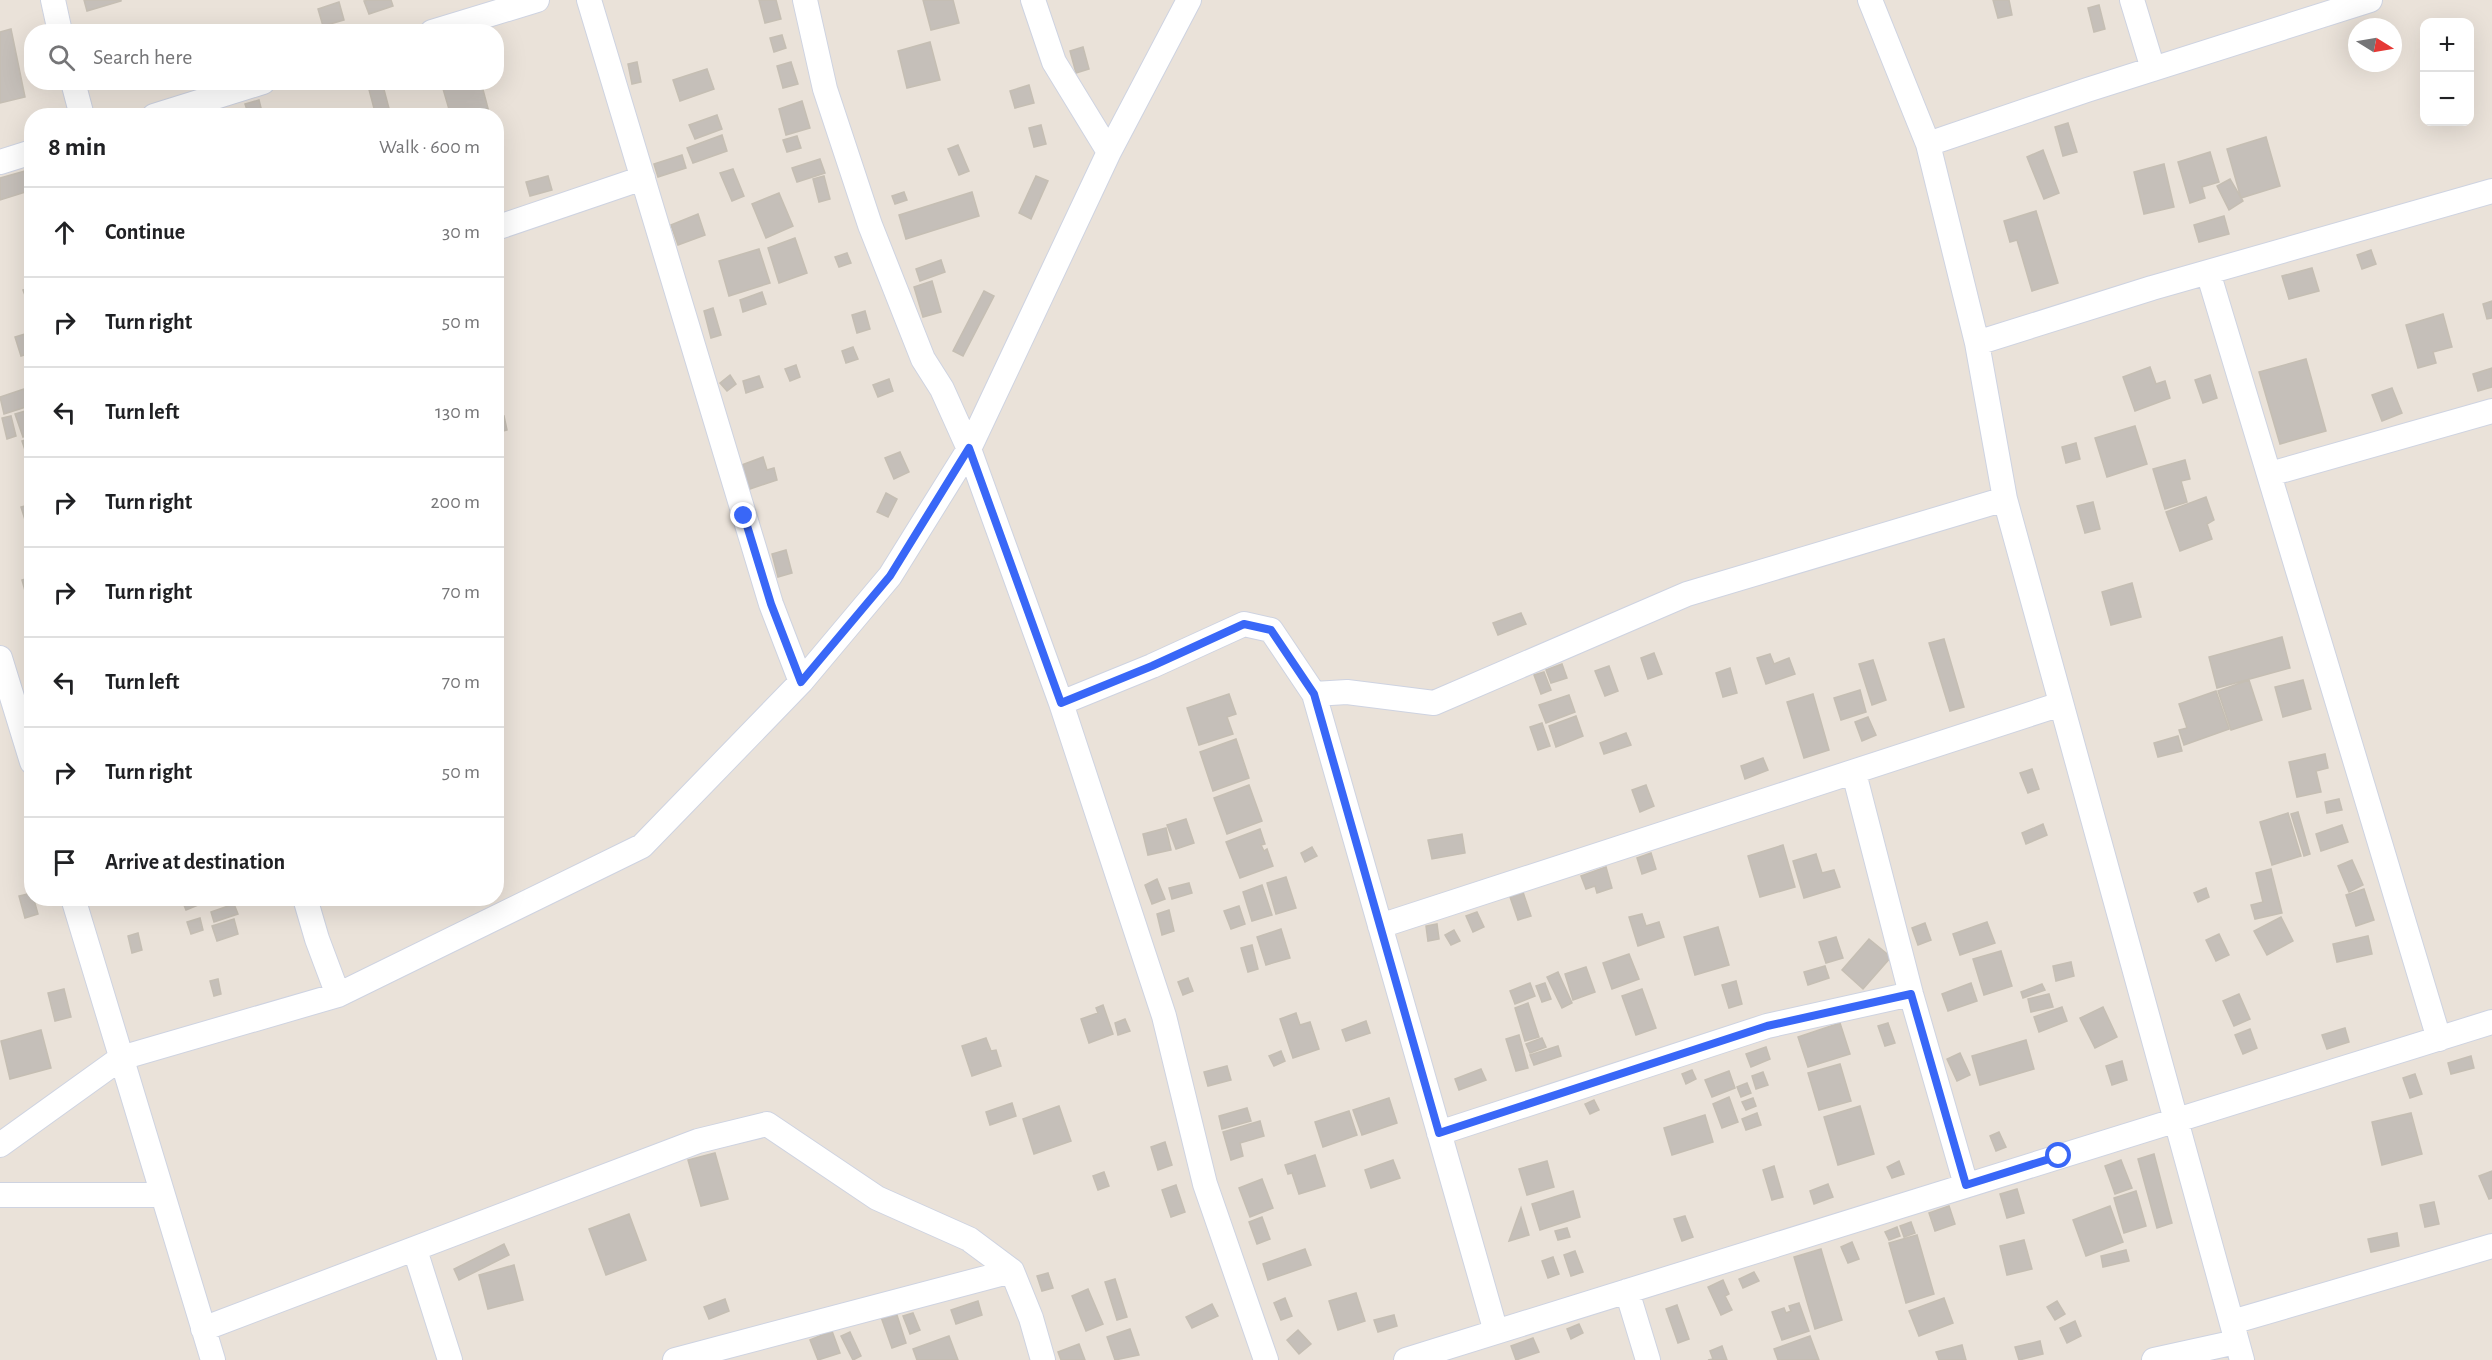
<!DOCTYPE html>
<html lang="en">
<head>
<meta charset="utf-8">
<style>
	:root { --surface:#fff; --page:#f2f2f2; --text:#202124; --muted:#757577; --line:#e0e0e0 }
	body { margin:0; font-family:"Alegreya Sans",sans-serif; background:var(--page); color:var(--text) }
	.controls { position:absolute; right:18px; top:18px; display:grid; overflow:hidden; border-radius:12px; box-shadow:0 6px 24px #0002 }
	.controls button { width:54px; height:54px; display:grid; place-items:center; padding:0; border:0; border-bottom:2px solid var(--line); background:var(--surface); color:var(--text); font:30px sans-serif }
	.compass { position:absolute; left:2348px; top:18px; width:54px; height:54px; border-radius:50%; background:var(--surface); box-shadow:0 6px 24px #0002; rotate:101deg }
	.stop { position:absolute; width:18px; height:18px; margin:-14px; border:4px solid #3967f7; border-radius:50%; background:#fff }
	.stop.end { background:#3967f7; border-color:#fff; box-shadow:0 2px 6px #0008 }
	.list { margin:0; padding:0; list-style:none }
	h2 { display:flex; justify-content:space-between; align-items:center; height:78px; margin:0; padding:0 24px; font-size:26px }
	h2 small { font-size:20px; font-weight:400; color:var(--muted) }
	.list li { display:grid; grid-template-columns:39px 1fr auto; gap:18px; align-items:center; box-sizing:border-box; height:90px; padding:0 24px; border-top:2px solid var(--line) }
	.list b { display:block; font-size:22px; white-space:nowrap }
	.list em { font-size:20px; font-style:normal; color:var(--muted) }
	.icon { flex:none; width:33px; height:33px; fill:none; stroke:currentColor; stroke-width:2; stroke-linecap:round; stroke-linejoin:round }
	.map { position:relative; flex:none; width:2492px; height:1360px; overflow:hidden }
	.search { position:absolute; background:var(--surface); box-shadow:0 6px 24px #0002; left:24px; top:24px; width:480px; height:66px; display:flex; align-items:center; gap:15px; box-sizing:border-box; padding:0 21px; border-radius:24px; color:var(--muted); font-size:22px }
	.panel { position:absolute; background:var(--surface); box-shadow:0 6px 24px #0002; left:24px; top:108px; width:480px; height:798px; border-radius:24px }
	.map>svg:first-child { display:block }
	.building { fill:#c5bfb9; stroke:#c5beb3; stroke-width:1.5 }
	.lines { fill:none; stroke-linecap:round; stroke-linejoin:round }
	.street-casing { stroke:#ced3e1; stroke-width:26 }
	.street { stroke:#fff; stroke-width:24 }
	.route { stroke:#3967f7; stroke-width:8 }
</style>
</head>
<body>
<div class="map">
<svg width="2492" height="1360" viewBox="0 0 2492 1360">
	<rect width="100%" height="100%" fill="#eae2d9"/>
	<path class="building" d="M84,0h37v1l-34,10z
		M368,0h23l2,6 -24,8 -5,-13z
		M759,0h17l5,19 -16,4z
		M923,0h30l6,23 -28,7z
		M1993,0h16l3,15 -14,3z
		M339,2l5,18 -21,6 -5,-17z
		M2099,5l6,24 -11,3 -6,-24z
		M11,29l14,68 -25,6v-71z
		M782,35l4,13 -12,4 -4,-14z
		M930,42l10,38 -33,8 -9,-37z
		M1083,47l6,22 -13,4 -6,-22z
		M637,62l4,20 -9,2 -4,-20z
		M791,62l7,22 -15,4 -6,-22z
		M707,69l7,20 -34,12 -7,-21z
		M367,82h15l9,34h-15z
		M441,82h40l9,34h-39z
		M1029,85l5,18 -19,5 -5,-17z
		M259,100l4,16h-14l-4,-12z
		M802,101l8,27 -24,7 -7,-26z
		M717,115l5,14 -27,10 -6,-14z
		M2068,123l9,29 -14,4 -8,-29z
		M1041,125l5,19 -12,3 -5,-19z
		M722,135l5,16 -34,12 -6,-15z
		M797,136l4,12 -14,4 -4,-12z
		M2266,137l14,49 -39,12 -14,-49z
		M958,145l11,26 -10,4 -11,-26z
		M2043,150l16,43 -15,6 -17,-42z
		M2210,152l9,30 -17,5 3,11 -15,5 -12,-41z
		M682,155l4,13 -28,9 -4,-13z
		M820,159l5,14 -28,9 -5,-14z
		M2164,164l10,43 -30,7 -10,-42z
		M32,169v21l-32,10v-22z
		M733,169l11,27 -12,5 -12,-28z
		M548,176l4,14 -22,6 -4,-14z
		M824,176l6,23 -11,3 -6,-23z
		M1036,176l12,5 -17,38 -12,-6z
		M2230,179l13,22 -14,9 -12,-24z
		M904,192l3,8 -12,4 -3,-8z
		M972,192l7,24 -73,23 -7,-24z
		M779,193l14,33 -27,12 -14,-34z
		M2036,211l22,72 -26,8 -15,-51 -7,2 -6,-21z
		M698,214l7,21 -27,10 -7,-20z
		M2224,216l5,18 -30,8 -5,-17z
		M795,238l12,35 -28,10 -11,-35z
		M759,249l11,34 -41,13 -10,-35z
		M2371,250l5,14 -14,5 -5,-14z
		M847,253l4,10 -12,4 -4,-10z
		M941,260l4,12 -25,9 -4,-12z
		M2312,268l7,23 -30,8 -7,-23z
		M932,281l9,31 -18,5 -9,-30z
		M32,287v27l-9,-24z
		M984,291l10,5 -31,60 -10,-5z
		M762,292l4,12 -23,8 -3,-12z
		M2492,301v17l-5,1 -4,-15z
		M713,308l8,27 -10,3 -7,-27z
		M865,311l5,18 -13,4 -5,-18z
		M2443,314l9,33 -19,5 3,11 -18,5 -12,-43z
		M25,334l6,19 -10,3 -6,-19z
		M853,347l5,12 -12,4 -4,-12z
		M2306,359l20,72 -46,13 -21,-72z
		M796,365l4,12 -10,4 -5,-12z
		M2150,367l6,17 9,-3 5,17 -35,13 -12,-34z
		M2492,368v19l-14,4 -5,-17z
		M730,375l6,9 -9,7 -7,-8z
		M2210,375l7,23 -14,5 -8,-23z
		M759,376l4,11 -17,6 -3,-12z
		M889,379l4,12 -15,6 -5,-12z
		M2392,388l10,25 -20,8 -10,-26z
		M24,389l5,17 -25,8 -4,-17z
		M32,409v25l-9,3 -8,-23z
		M11,416l5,20 -9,3 -5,-21z
		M504,416l3,14 -11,3v-15z
		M2135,426l12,38 -40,13 -12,-39z
		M32,438v23l-3,1 -7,-21z
		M2076,443l4,16 -14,4 -4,-16z
		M900,452l9,20 -15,7 -9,-21z
		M763,457l4,13 7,-2 3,12 -30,10 -8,-24z
		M2185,460l5,19 -9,2 6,21 -22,7 -12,-40z
		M886,493l11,6 -9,18 -11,-5z
		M2206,497l8,23 -7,4 5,15 -32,12 -14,-39z
		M2093,502l7,27 -15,4 -8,-27z
		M32,504v31l-2,1 -9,-29z
		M786,550l6,23 -14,4 -6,-23z
		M32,577v31l-2,1 -8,-29z
		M2132,583l9,34 -30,8 -9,-33z
		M1521,613l5,11 -28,11 -5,-12z
		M2282,637l8,31 -73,20 -8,-31z
		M1944,639l20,68 -14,4 -21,-68z
		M1654,653l8,21 -14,5 -7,-21z
		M1770,654l4,10 15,-6 6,16 -29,10 -9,-26z
		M1873,660l13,40 -14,5 -13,-41z
		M1562,664l5,14 -16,5 -5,-13z
		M1609,666l9,25 -13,5 -10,-25z
		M1730,668l7,25 -14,4 -7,-24z
		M1544,672l7,18 -10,4 -7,-19z
		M2249,680l13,40 -31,10 -13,-39z
		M2303,680l8,29 -28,8 -8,-30z
		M1860,690l6,22 -25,8 -7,-22z
		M2216,691l13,38 -45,16 -5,-15 8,-2 -8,-24z
		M1229,694l7,20 -9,3 6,17 -34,11 -12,-37z
		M1813,694l16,56 -25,8 -17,-56z
		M1569,695l6,17 -29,11 -7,-18z
		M1576,716l7,20 -27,11 -7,-21z
		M1868,717l8,18 -14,6 -7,-19z
		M1542,723l8,23 -12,4 -8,-23z
		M1626,733l5,12 -27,9 -4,-11z
		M2178,736l4,15 -24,6 -4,-14z
		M1236,739l13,39 -36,13 -13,-39z
		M2325,754l3,14 -12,3 5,21 -24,5 -8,-35z
		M1763,758l5,12 -23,9 -4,-13z
		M2032,769l7,20 -11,4 -8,-20z
		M1249,785l13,36 -35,13 -13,-36z
		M1646,785l8,21 -14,6 -8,-22z
		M2339,799l3,11 -15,3 -2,-11z
		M2298,812l12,42 -6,2 -13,-42z
		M2288,813l13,43 -29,9 -12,-43z
		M1186,819l8,24 -18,6 -9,-24z
		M2043,824l4,11 -21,9 -4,-11z
		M2342,825l6,17 -27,9 -5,-17z
		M1166,828l5,22 -23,5 -5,-21z
		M1260,829l5,15 -4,1 3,6 3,-2 6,17 -33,12 -14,-36z
		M1462,834l3,19 -33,6 -4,-19z
		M1783,845l12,42 -35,10 -12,-41z
		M1312,847l5,9 -12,6 -4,-9z
		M1651,853l5,16 -14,5 -5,-16z
		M1816,854l6,19 12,-3 6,17 -36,11 -11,-37z
		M2352,860l11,25 -14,7 -11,-26z
		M1606,867l6,21 -15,5 -2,-7 -9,3 -5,-13z
		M2271,869l11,44 -27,6 -4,-14 12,-3 -7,-29z
		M1286,877l10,31 -20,6 -9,-31z
		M1157,879l8,20 -13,5 -7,-19z
		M1189,883l3,10 -20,6 -3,-11z
		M1262,885l10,30 -20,6 -9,-29z
		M2206,888l3,9 -11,5 -4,-9z
		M2364,889l10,31 -18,6 -10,-31z
		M1523,892l8,24 -13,4 -8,-23z
		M32,893l6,21 -13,4 -6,-22z
		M181,898h15l2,7 -12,5z
		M234,904l4,10 -24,8 -3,-10z
		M1239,906l6,18 -14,5 -7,-18z
		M1169,910l5,21 -12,4 -5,-21z
		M1477,912l7,15 -11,5 -7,-16z
		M1642,914l4,12 13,-4 5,15 -26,9 -9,-29z
		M2281,917l12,24 -26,14 -13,-24z
		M200,918l3,12 -12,4 -4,-12z
		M234,919l4,15 -21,7 -5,-15z
		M1987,922l8,21 -35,12 -7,-21z
		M1925,923l6,17 -13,5 -6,-17z
		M1437,924l2,15 -11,2 -2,-15z
		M1718,927l11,38 -34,10 -11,-38z
		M1281,929l9,29 -24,7 -9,-28z
		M1454,930l6,11 -9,4 -6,-10z
		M138,933l4,17 -10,3 -4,-17z
		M2219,934l10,21 -13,6 -10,-21z
		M2368,936l4,18 -35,8 -4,-18z
		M1836,937l7,21 -17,5 -7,-21z
		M1869,939l22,18 -28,32 -21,-19z
		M1252,945l6,24 -10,3 -7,-24z
		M2001,951l11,35 -28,9 -11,-36z
		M1629,954l10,25 -27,10 -9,-26z
		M2071,962l3,14 -18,5 -3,-15z
		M1825,966l4,12 -21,7 -4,-13z
		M1586,967l9,25 -22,8 -8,-26z
		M1558,972l14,31 -10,5 -15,-31z
		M1188,978l5,13 -10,4 -5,-13z
		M218,979l3,15 -7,2 -4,-15z
		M1736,981l6,23 -13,4 -7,-23z
		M1530,983l5,13 -20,8 -5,-13z
		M1545,983l6,16 -9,3 -6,-16z
		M1971,983l6,18 -29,10 -6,-17z
		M2042,984l3,6 -22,8 -2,-6z
		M64,989l7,28 -16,4 -7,-28z
		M1642,989l14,39 -20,7 -14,-39z
		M2049,994l4,13 -22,5 -3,-13z
		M2239,994l11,25 -16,7 -11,-25z
		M1528,1003l11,34 -14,4 -10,-33z
		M1103,1005l10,29 -24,9 -8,-24 17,-6 -2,-5z
		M2062,1007l5,14 -28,11 -5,-15z
		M2103,1007l14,30 -22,11 -15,-30z
		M1296,1013l4,12 10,-3 9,27 -26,9 -13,-39z
		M1125,1019l5,12 -12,4 -3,-12z
		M1366,1021l4,12 -24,8 -4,-11z
		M1840,1023l10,31 -42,13 -10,-30z
		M1888,1023l7,20 -10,3 -7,-20z
		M2345,1028l4,14 -22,7 -5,-14z
		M2250,1029l7,19 -14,6 -8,-19z
		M41,1030l10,38 -41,11 -9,-38z
		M1519,1035l9,33 -12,3 -10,-32z
		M986,1038l5,13 5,-1 5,16 -29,10 -10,-30z
		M1542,1038l4,9 -16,6 -4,-9z
		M2026,1040l8,29 -54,16 -8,-29z
		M1558,1046l3,10 -27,9 -4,-10z
		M1766,1047l4,12 -19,8 -5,-13z
		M1281,1051l4,10 -11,5 -5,-10z
		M1960,1053l10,22 -13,6 -10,-22z
		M2471,1056l3,12 -23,6 -3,-11z
		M2122,1061l5,19 -15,5 -6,-19z
		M1840,1064l11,37 -32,9 -11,-37z
		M1227,1066l4,14 -23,6 -4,-14z
		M1481,1069l5,11 -27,10 -4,-11z
		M1692,1070l4,9 -10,5 -4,-10z
		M1729,1071l6,17 -23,9 -7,-17z
		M1763,1072l5,13 -12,4 -4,-13z
		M2415,1074l7,20 -12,4 -7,-20z
		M1747,1083l4,10 -10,4 -4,-10z
		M1729,1097l9,25 -16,6 -9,-24z
		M1389,1098l8,25 -35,12 -9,-25z
		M1753,1098l3,8 -10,4 -4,-8z
		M1594,1100l5,10 -9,4 -5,-10z
		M1012,1103l4,13 -26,9 -4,-13z
		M1059,1106l12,35 -37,13 -11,-35z
		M1860,1106l14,48 -36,11 -14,-48z
		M1247,1108l4,13 -29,8 -3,-13z
		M1349,1111l8,24 -34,12 -8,-25z
		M1757,1113l4,12 -15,5 -4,-11z
		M2411,1113l11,41 -40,11 -10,-43z
		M1705,1115l8,27 -41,13 -8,-27z
		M1260,1121l4,15 -24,7 3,13 -12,4 -8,-28z
		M1999,1132l7,15 -10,4 -6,-15z
		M1165,1142l7,23 -14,5 -7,-23z
		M715,1153l13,46 -27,7 -13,-46z
		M2154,1154l18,69 -15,5 -19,-69z
		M1315,1155l10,31 -26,8 -7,-21 -4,1 -3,-9z
		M1393,1160l7,18 -29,10 -6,-18z
		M2121,1160l11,28 -17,6 -10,-28z
		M1547,1161l7,26 -27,8 -8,-26z
		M1899,1161l5,13 -12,4 -5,-11z
		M1774,1166l9,31 -11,3 -9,-30z
		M2492,1171v27l-3,1 -10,-23z
		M1104,1172l5,14 -11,4 -5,-14z
		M1262,1179l11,29 -23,9 -11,-29z
		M1828,1184l5,13 -19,7 -4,-13z
		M1176,1185l9,27 -14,5 -9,-27z
		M2017,1189l7,24 -17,5 -7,-24z
		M1573,1191l7,26 -40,13 -8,-26z
		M2136,1191l10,35 -22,7 -10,-35z
		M2434,1202l5,22 -14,3 -5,-22z
		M1949,1206l6,18 -20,7 -6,-18z
		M2110,1206l13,36 -37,14 -13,-36z
		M1521,1208l8,27 -20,6z
		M629,1214l17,46 -40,15 -17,-46z
		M1685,1216l8,21 -11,4 -8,-22z
		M1262,1217l8,22 -13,5 -8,-22z
		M1911,1222l4,11 -11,4 -4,-11z
		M1897,1227l3,9 -11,4 -4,-8z
		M1567,1228l3,9 -12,3 -3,-9z
		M2397,1233l2,13 -28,6 -3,-13z
		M1917,1235l17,59 -28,9 -17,-60z
		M2024,1240l8,29 -25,6 -7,-29z
		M1852,1242l7,17 -11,4 -7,-16z
		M504,1244l5,11 -50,25 -5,-11z
		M1305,1249l6,16 -43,15 -5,-16z
		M1821,1249l21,71 -27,9 -21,-72z
		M2126,1250l3,11 -26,6 -2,-11z
		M1575,1251l8,21 -12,4 -7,-21z
		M1553,1257l6,17 -11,4 -6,-17z
		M514,1265l9,35 -35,9 -9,-34z
		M1754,1272l5,9 -16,7 -4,-9z
		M1048,1273l5,15 -11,3 -5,-15z
		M1115,1279l12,38 -10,3 -12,-38z
		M1723,1280l6,14 -4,2 7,14 -11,5 -13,-28z
		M1088,1289l15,35 -17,7 -14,-35z
		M1356,1293l9,28 -27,9 -9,-29z
		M1285,1298l7,18 -11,4 -7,-17z
		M1944,1298l9,25 -34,13 -10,-25z
		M725,1299l4,12 -20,8 -5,-12z
		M978,1301l4,14 -26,9 -5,-14z
		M2057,1301l8,13 -10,6 -8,-13z
		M1799,1303l10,28 -27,9 -10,-28 12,-4 2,5 5,-2 -2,-5z
		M1212,1304l6,12 -26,12 -6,-11z
		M1677,1305l12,34 -11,4 -12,-34z
		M896,1312l10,31 -14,5 -11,-31z
		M913,1313l7,17 -10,4 -7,-18z
		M1394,1315l3,11 -19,6 -4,-12z
		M2075,1321l6,15 -14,7 -7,-15z
		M1579,1324l4,9 -12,6 -4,-10z
		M1130,1329l9,26 -24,5 -8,-23z
		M1298,1330l13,14 -12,10 -12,-14z
		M832,1331l8,22 -22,7 -8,-20z
		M850,1332l11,24 -8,4 -12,-24z
		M949,1336l9,24h-41l-4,-11z
		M1810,1336l9,24h-41l-4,-11z
		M1533,1338l6,14 -23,8 -5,-14z
		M2040,1341l3,13 -24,6 -4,-13z
		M1079,1344l6,16h-24l-3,-8z
		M1962,1345l4,15h-27l-3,-8z
		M1722,1346l5,14h-19l5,-1 -3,-8z"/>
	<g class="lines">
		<defs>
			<path id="street" d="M53,0l7,32
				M589,0l182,604 30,78
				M805,0l20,89 45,136 53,134 19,30 27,60 92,254 103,313 41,168 61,176
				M1033,0l21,62 55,90
				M1870,0l58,144 49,199 28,156 237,861
				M2132,0l21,69
				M432,32l105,-32
				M73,82l9,34
				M154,116l109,-34
				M1928,144l159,-54 283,-90
				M0,162l32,-10
				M496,228l147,-50
				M2208,272l231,767
				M1977,343l175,-55 340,-97
				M2270,474l222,-63
				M0,658l32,104
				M1314,694l182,638
				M1061,703l91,-37 92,-42 27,6 43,64 33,-2 87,11 253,-109 318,-95
				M1854,773l57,221 55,191
				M73,898l140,462
				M305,898l12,41 21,56
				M1380,926l681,-222
				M1439,1133l328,-107 144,-32
				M0,1145l121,-87 217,-63 304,-149 159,-164 89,-106 79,-127 140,-297 80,-152
				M0,1195h162
				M415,1250l35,110
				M1627,1291l21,69
				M2232,1322l260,-76
				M203,1329l495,-188 69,-17 110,74 92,41 43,32 19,47 12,42
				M675,1360l337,-89
				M1406,1360l1086,-338
				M2154,1360l82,-18"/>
		</defs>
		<use href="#street" class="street-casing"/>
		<use href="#street" class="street"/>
	</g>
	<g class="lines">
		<path class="route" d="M744,516l27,88 30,78 89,-106 79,-128 92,255 91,-37 92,-42 27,6 43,64 125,439 328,-107 144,-32 55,191 93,-29"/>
	</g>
</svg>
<div class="controls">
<button>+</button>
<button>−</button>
</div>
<svg class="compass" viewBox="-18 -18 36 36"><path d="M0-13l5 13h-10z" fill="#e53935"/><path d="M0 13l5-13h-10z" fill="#757577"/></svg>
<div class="stop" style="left:2059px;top:1156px"></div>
<div class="stop end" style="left:744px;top:516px"></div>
<div class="search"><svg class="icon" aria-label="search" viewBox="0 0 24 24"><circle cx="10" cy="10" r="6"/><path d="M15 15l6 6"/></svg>Search here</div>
<section class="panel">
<h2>8 min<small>Walk · 600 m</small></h2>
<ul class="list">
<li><svg class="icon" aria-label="ahead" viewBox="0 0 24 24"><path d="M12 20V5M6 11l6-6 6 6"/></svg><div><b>Continue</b></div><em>30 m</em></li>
<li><svg class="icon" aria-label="right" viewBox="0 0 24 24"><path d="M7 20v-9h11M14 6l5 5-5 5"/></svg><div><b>Turn right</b></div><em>50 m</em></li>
<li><svg class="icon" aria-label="left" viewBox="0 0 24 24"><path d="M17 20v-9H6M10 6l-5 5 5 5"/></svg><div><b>Turn left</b></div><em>130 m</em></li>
<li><svg class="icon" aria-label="right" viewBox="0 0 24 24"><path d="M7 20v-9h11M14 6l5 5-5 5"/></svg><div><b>Turn right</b></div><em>200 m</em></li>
<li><svg class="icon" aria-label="right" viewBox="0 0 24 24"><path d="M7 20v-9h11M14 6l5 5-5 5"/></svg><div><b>Turn right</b></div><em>70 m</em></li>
<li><svg class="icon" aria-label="left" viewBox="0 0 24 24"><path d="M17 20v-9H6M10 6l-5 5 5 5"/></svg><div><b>Turn left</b></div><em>70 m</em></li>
<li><svg class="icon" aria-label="right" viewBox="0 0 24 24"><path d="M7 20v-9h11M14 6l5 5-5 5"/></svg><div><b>Turn right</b></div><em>50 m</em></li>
<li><svg class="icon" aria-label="arrive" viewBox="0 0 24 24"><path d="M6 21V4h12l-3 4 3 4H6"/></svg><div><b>Arrive at destination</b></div></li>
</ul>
</section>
</div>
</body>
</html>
